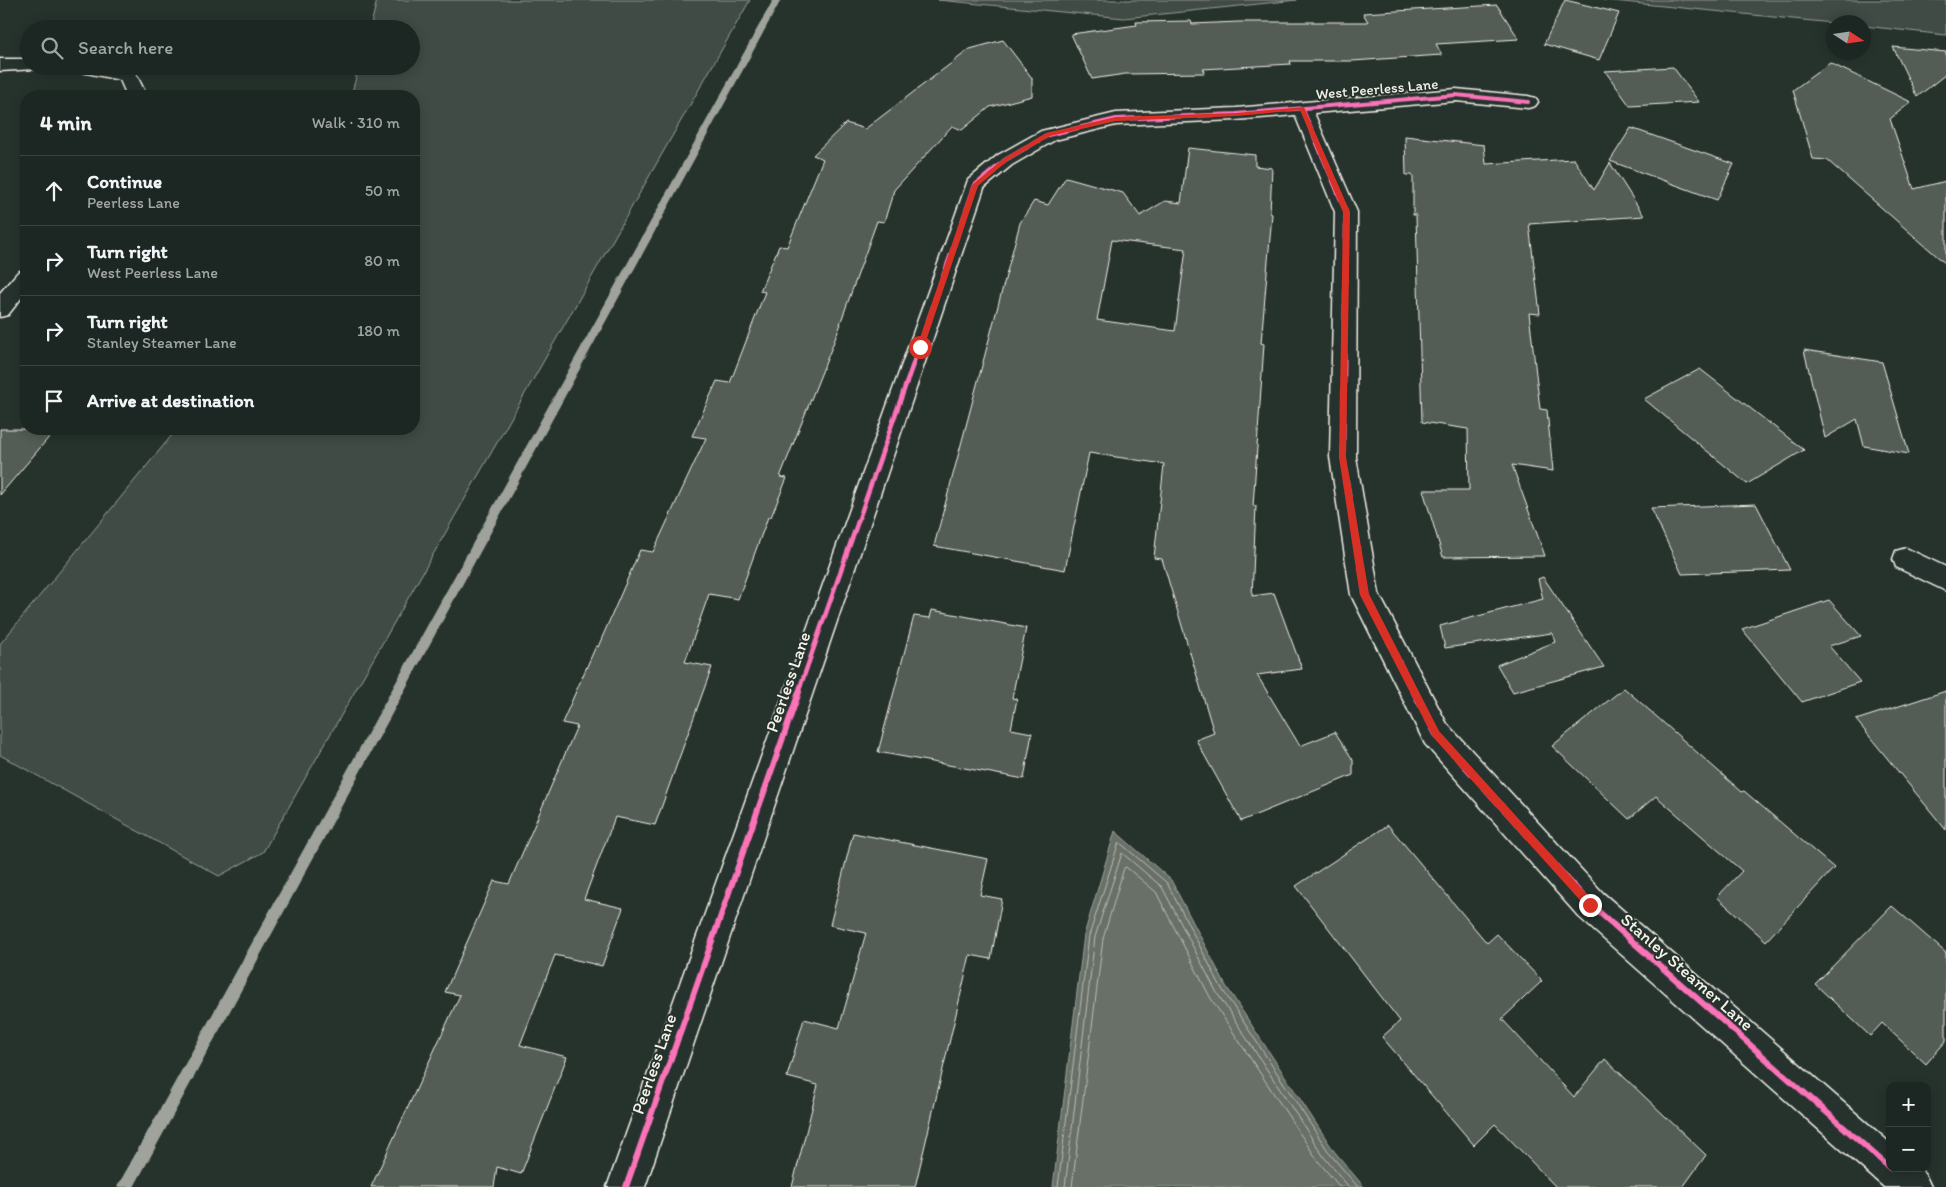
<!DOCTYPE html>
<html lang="en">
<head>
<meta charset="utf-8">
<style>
	:root { --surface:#1c2622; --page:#252e2a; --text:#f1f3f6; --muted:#a0a5a5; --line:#3a4340 }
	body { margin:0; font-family:Itim,sans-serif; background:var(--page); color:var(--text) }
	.controls { position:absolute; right:15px; bottom:15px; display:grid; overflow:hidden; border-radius:10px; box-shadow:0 2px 12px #0003 }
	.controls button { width:45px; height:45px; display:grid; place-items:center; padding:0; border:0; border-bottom:1px solid var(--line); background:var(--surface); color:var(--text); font:25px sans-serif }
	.compass { position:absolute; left:1826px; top:15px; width:45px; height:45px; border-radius:50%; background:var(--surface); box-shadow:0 2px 12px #0003; rotate:102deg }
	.stop { position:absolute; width:15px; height:15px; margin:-11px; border:4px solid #d93025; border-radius:50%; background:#fff }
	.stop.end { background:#d93025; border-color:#fff; box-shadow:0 1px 5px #0008 }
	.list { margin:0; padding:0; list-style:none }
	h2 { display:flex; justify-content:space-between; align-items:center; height:65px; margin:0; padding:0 20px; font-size:21px }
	h2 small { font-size:16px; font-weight:400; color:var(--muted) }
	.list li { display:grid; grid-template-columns:32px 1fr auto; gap:15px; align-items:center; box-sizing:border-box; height:70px; padding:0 20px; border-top:1px solid var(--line) }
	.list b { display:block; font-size:19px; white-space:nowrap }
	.list p { margin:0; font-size:16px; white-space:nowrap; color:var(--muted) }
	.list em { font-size:16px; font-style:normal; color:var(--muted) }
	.icon { flex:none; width:28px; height:28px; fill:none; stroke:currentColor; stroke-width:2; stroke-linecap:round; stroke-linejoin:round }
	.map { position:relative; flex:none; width:1946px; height:1187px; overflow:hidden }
	.search { position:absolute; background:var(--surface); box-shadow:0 2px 12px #0003; left:20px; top:20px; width:400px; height:55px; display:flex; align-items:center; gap:12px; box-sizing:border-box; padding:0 18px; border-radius:28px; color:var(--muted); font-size:19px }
	.panel { position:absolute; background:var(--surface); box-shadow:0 2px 12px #0003; left:20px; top:90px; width:400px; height:345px; border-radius:20px }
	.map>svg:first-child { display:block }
	.green { fill:#414b45; stroke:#9a9e96 }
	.water { fill:#676f68; stroke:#9fa39b }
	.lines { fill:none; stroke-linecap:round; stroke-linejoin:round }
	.shore { stroke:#bcbdb5; stroke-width:1 }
	.stream { fill:#9fa39b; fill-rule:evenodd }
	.building { fill:#525c55; stroke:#f4f1e8; fill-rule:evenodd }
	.minor-casing { stroke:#f4f1e8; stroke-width:3 }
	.minor { fill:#26332d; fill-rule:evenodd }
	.cycleway-far2-casing { stroke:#26332d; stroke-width:6 }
	.cycleway-far1-casing { stroke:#26332d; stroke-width:8 }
	.cycleway-casing { stroke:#26332d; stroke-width:9 }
	.cycleway-far2 { stroke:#fb73b8; stroke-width:4 }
	.cycleway-far1 { stroke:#fb73b8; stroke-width:4.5 }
	.cycleway { stroke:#fb73b8; stroke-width:6 }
	.route { fill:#d93025 }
	.labels { text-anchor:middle; stroke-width:4; stroke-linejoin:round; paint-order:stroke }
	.far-street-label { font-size:15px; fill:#f4f1e8; stroke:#26332d }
	.street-label { font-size:18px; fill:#f4f1e8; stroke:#26332d }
</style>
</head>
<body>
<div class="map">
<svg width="1946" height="1187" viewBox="0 0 1946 1187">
	<rect width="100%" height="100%" fill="#26332d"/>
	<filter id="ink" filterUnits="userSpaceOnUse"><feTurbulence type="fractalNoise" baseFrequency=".02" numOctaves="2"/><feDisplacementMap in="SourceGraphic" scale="10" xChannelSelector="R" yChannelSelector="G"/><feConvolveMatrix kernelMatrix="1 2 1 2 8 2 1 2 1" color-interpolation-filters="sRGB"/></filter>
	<g filter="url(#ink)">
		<path class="green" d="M377,0h373l-487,852 -44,24 -219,-121v-111l177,-215h237v-333h-63l8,-30h52v-37h-41z
			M938,0h359l-173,18z
			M1603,0h343v35l-82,-9v-4l-31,1z"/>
		<path class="water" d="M1115,831l56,49 55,106 108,165 30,36h-311l31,-252z"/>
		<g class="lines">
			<path class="shore" d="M1058,1187l31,-251 30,-94 48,41 55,106 108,165 28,33
				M1065,1187l30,-250 27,-84 40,34 55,106 107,164 25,30
				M1072,1187l31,-248 21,-71 2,-1 30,25 54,105 108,164 22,26"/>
			<path class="stream" d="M773,0h8l-647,1187h-17z"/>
		</g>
		<path class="building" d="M1565,0l54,13 -20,47 -55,-16z
			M1497,5l22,34 -83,5 6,11 -90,6h-62l1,3 -88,5 1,4 -79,1 -33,5 -21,-45 66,-9 -1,-3 55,-1 1,3 47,-2h129l-5,-9z
			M1003,40l29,38v18l-42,11 -28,23 -10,-4 -58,64 -10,32 -7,-1 -37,103h1l-61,153 7,1 -16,39h-3l-30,82 -29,-5 -24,68 27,5 -57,158 -40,-8 -31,82 39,9 -21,58 -47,-11 -35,90 47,12 -46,117 -24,-7 -3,20h-123l89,-192 -15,-3 49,-111 15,3 68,-158 -15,-3 34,-77 2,1 42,-97 13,2 53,-114 -14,-2 25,-55 13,2 35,-91 -5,-1 19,-45 8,1 36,-88 -10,-4 33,-32 19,6 105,-80z
			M1893,47l53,5v22l-29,23z
			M1830,63l81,39 -21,17 24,70 32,-8v83l-119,-104 -14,-1 -20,-69z
			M1673,67l26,35 -69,4 -25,-35z
			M1631,128l103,36 -17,36 -107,-39z
			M1405,136l79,9 2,19 88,-5 20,31 16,-27 34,53 -115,8 11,90 -11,-1 11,96 7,1 6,61 -41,-6 33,91 -102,1 -20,-67h46l-1,-61 -46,-7 -6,-207h-3v-40h-7z
			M1188,148l67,7v11l17,2 -2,45 2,1 -11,129 3,1 -11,162h3l-4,90 22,-3 28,76 -45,6 43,71 35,-14 18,28v15l-112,46 -45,-81 18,-7 -52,-174 -8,-1 10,-94 -75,-11 -24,117 -131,-24 86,-323 14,-22 14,4 18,-28 57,16 17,23 25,-15 16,2zM1112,240l74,9 -11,82 -78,-11z
			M1804,350l78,12 27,92 -45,-8 -7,-27 -32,19z
			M1700,369l104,81 -57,34 -103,-85z
			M0,429h56l-56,66z
			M1756,504l34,66 -108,4 -31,-66z
			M1543,577l61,90 -91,25 -16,-27 58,-23 -3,-9 -107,15 -5,-22 103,-27 -5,-20z
			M1829,600l32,36 -32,10 31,36 -58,20 -60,-73z
			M932,610l94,18 -14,70 5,1 -6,30 21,4 -8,46 -146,-27 36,-136 16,2z
			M1624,688l118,104 2,-1 90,77 -68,73 -49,-44 25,-26 -86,-75 -27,23 -77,-73z
			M1946,691v139l-90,-110z
			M1388,825l99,118 10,-9 45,47 -40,38 72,78 31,-38 101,96 -23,32h-127l-61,-63 -21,21 -92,-108 18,-16 -104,-135z
			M853,833l135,26 -8,36 22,4 -11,60 -21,-4 -55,232h-123l26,-102 -31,-8 17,-58 35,9 27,-95 -36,-8z
			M1892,906l54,47v88l-20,23 -44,-41 -12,13 -55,-52z"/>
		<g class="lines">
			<defs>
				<path id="minor" d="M0,59h29v7h9l-2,3 -36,2z
					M70,66h42l23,6 12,24h-20l-7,-16 -48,-10z
					M1456,89l72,7 7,2 3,4 -3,4 -7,2 -72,-7 -142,12 43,99 -1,245 23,137 68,130 156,169 287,250v25h29l6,6 6,13h-47l-7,-6 -298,-264 -154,-173 -74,-149 -21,-138 5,-245 -40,-97 -59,5 -120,5 -61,15 -43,25 -28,23 -339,999h-38l361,-1007 30,-25 43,-24 75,-18 120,-5z
					M26,269v23l-18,23 -8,2v-24l18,-21z
					M1906,548l40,19v24l-50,-24 -3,-8 3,-8z"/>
			</defs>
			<use href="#minor" class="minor-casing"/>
			<use href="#minor" class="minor"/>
			<defs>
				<path id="cycleway-far2" d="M1302,108l44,104 -1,93
					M933,305l42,-120 30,-25 43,-25 68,-16 120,-5 220,-19 72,7"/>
				<path id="cycleway-far1" d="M1345,304l-2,153 22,138 50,98
					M798,693l136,-389"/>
				<path id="cycleway" d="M1414,692l22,42 155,171 299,263
					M626,1187l173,-495"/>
			</defs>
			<use href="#cycleway-far2" class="cycleway-far2-casing"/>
			<use href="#cycleway-far1" class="cycleway-far1-casing"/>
			<use href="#cycleway" class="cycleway-casing"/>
			<use href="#cycleway-far2" class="cycleway-far2"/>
			<use href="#cycleway-far1" class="cycleway-far1"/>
			<use href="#cycleway" class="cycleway"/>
		</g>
	</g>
	<path class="route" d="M1304,107l46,105 -4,245 23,137 70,137 155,171v6l-4,2 -3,-2 -154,-171 -73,-142 -21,-138 4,-245 -43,-102 -64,6 -120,5 -66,15 -43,25 -29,25 -54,161 -4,2 -3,-2 55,-162 31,-26 43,-26 70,-16 120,-4z"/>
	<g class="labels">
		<g class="far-street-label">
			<text transform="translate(1377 89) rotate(-5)" y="5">West Peerless Lane</text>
		</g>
		<g class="street-label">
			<text transform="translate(788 682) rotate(-71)" y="6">Peerless Lane</text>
			<text transform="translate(1687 972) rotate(41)" y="6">Stanley Steamer Lane</text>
			<text transform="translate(654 1064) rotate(-71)" y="6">Peerless Lane</text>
		</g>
	</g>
</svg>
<div class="controls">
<button>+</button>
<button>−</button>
</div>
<svg class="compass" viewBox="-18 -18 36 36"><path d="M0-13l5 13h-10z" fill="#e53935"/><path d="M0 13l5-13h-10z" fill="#a0a5a5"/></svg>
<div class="stop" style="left:920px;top:347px"></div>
<div class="stop end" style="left:1590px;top:905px"></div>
<div class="search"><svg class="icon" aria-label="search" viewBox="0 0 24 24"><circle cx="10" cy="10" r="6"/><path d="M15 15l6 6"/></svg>Search here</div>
<section class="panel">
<h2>4 min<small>Walk · 310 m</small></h2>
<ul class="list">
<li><svg class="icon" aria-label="ahead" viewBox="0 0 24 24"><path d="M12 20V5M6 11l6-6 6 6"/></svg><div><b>Continue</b><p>Peerless Lane</p></div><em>50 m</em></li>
<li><svg class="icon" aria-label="right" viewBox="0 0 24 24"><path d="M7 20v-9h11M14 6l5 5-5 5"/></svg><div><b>Turn right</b><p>West Peerless Lane</p></div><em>80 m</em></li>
<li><svg class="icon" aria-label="right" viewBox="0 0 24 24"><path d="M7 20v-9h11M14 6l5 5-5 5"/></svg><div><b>Turn right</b><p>Stanley Steamer Lane</p></div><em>180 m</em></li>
<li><svg class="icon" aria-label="arrive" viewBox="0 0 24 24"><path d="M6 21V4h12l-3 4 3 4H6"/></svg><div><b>Arrive at destination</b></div></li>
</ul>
</section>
</div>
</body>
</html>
